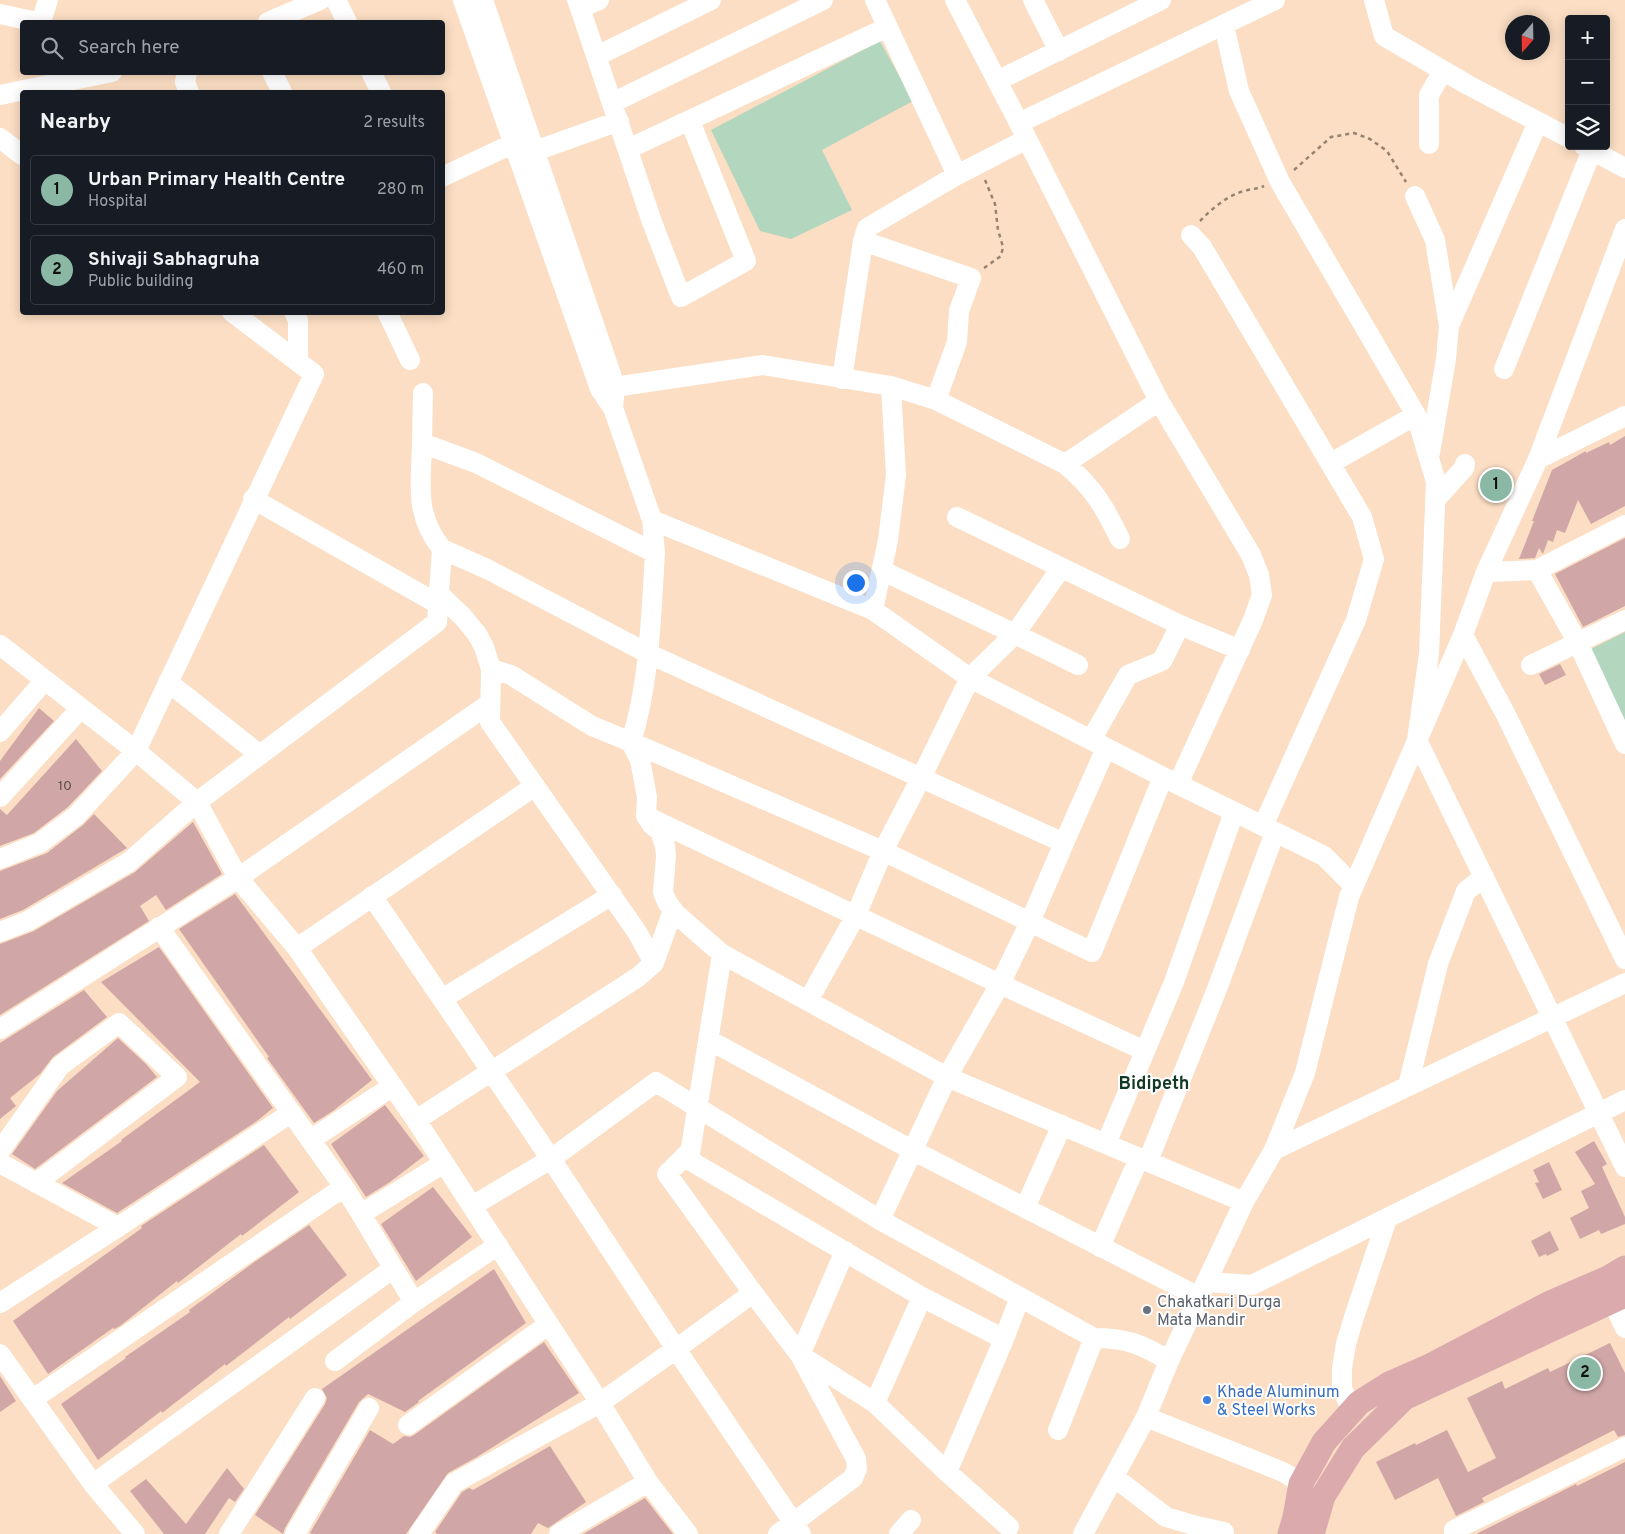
<!DOCTYPE html>
<html lang="en">
<head>
<meta charset="utf-8">
<style>
	:root { --surface:#171b24; --page:#242831; --text:#f1f3f6; --muted:#9ea1a6; --line:#363941; --accent:#8bb7a5 }
	body { margin:0; font-family:Overpass,sans-serif; background:var(--page); color:var(--text) }
	.controls { position:absolute; right:15px; top:15px; display:grid; overflow:hidden; border-radius:5px; box-shadow:0 2px 12px #0003 }
	.controls button { width:45px; height:45px; display:grid; place-items:center; padding:0; border:0; border-bottom:1px solid var(--line); background:var(--surface); color:var(--text); font:25px sans-serif }
	.compass { position:absolute; left:1505px; top:15px; width:45px; height:45px; border-radius:50%; background:var(--surface); box-shadow:0 2px 12px #0003; rotate:200deg }
	.you { position:absolute; left:855px; top:582px; width:18px; height:18px; margin:-12px; border:4px solid #fff; border-radius:50%; background:#1a73e8; box-shadow:0 0 0 8px #1a73e833 }
	.badge { display:grid; place-items:center; width:32px; height:32px; border-radius:50%; background:var(--accent); color:#111; font-size:16px; font-weight:700 }
	.pin { position:absolute; translate:-50% -50%; border:2px solid #fff; box-shadow:0 1px 5px #0006 }
	.list { margin:0; padding:0; list-style:none }
	h2 { display:flex; justify-content:space-between; align-items:center; height:65px; margin:0; padding:0 20px; font-size:21px }
	h2 small { font-size:16px; font-weight:400; color:var(--muted) }
	.list li { display:grid; grid-template-columns:32px 1fr auto; gap:15px; align-items:center; box-sizing:border-box; height:70px; margin:0 10px 10px; padding:0 10px; border:1px solid var(--line); border-radius:5px }
	.list b { display:block; font-size:19px; white-space:nowrap }
	.list p { margin:0; font-size:16px; white-space:nowrap; color:var(--muted) }
	.list em { font-size:16px; font-style:normal; color:var(--muted) }
	.icon { flex:none; width:28px; height:28px; fill:none; stroke:currentColor; stroke-width:2; stroke-linecap:round; stroke-linejoin:round }
	.map { position:relative; flex:none; width:1625px; height:1534px; overflow:hidden }
	.search { position:absolute; background:var(--surface); box-shadow:0 2px 12px #0003; left:20px; top:20px; width:425px; height:55px; display:flex; align-items:center; gap:12px; box-sizing:border-box; padding:0 18px; border-radius:5px; color:var(--muted); font-size:19px }
	.panel { position:absolute; background:var(--surface); box-shadow:0 2px 12px #0003; left:20px; top:90px; width:425px; height:225px; border-radius:5px }
	.map>svg:first-child { display:block }
	.green { fill:#b3d6be }
	.building { fill:#d0a7a6 }
	.lines { fill:none; stroke-linecap:round; stroke-linejoin:round }
	.path { stroke:#978371; stroke-width:2.5; stroke-dasharray:4 4; stroke-linecap:butt }
	.minor { stroke:#fff; stroke-width:20 }
	.major { stroke:#dbaaad; stroke-width:25 }
	.worship-dot { fill:#6b7280; stroke:#fff; stroke-width:2 }
	.shop-dot { fill:#3f7fe0; stroke:#fff; stroke-width:2 }
	.labels { text-anchor:middle; stroke-width:4; stroke-linejoin:round; paint-order:stroke }
	.number-label { font-size:14px; fill:#635048 }
	.worship-label { font-size:16px; fill:#5b616d; stroke:#fff; text-anchor:start }
	.shop-label { font-size:16px; fill:#366cbe; stroke:#fff; text-anchor:start }
	.neighbourhood-label { font-size:18px; font-weight:bold; fill:#113924; stroke:#fff }
</style>
</head>
<body>
<div class="map">
<svg width="1625" height="1534" viewBox="0 0 1625 1534">
	<rect width="100%" height="100%" fill="#fbdec3"/>
	<path class="green" d="M880,41l33,60 -91,49 30,60 -61,29 -31,-8 -49,-101z
		M1625,632v95l-36,-77z"/>
	<path class="building" d="M1625,436v70l-34,18 -13,-24 -13,33 -8,-3 -4,12 -5,-2 -5,14 -4,-6 -4,10 -16,1 15,-38h-2l20,-51 34,-19v2l23,-11 1,3z
		M1625,538v68l-42,21 -28,-53z
		M1560,664l6,11 -21,10 -6,-11z
		M39,708l15,13 -54,58v-18z
		M76,739l26,32 -34,36 -34,26 -34,13v-37l7,6z
		M94,814l33,34 -104,62 -23,9v-48l47,-18 36,-28z
		M193,822l29,52 -56,36 -10,-15 -16,11 9,15 -149,94v-71l34,-13 101,-59z
		M235,894l137,186 -39,31 -19,12 -47,-65 2,-1 -90,-128z
		M159,947l114,161 -16,13 -140,92 -55,-30 60,-42 -1,-1 79,-58 -99,-100z
		M84,990l23,27 -54,40 -13,17 -30,24 6,8 -16,13v-76z
		M118,1038l28,26 11,13 -122,92 -23,-15 45,-63z
		M385,1105l39,51 -34,26 -24,15 -35,-53z
		M1594,1141l13,23 -5,3 23,50v7l-24,10 -2,-4 -19,9 -10,-21 19,-10 -8,-17 14,-7 -20,-32z
		M264,1145l35,47 -57,44 -1,-2 -63,49 -1,-2 -57,45 -6,3 -1,-1 -65,46 -35,-53 129,-93 -1,-2z
		M1549,1162l13,28 -19,9 -8,-16 4,-1 -6,-12z
		M433,1187l39,50 -56,44 -35,-57z
		M309,1225l38,50 -57,44 -1,-2 -63,49 -1,-2 -63,49 -1,-2 -63,49 -37,-56 65,-46 -1,-1 65,-45 -1,-2 64,-47z
		M1550,1231l9,19 -12,6 -1,-2 -7,3 -8,-16z
		M494,1269l32,54 -108,78 1,1 -14,10 -37,-18 -9,8 -74,126 -2,6 -28,-19 70,-111 2,-6 -5,-9z
		M544,1342l35,51 -102,64 -29,16 -42,61h-94l-2,-1 60,-103 23,14 11,-8 6,1 4,-2z
		M1610,1343l15,30v62l-7,2 -4,-7 -132,68 2,4 -28,14 -18,-38 -43,22 -19,-38 39,-19 1,2 31,-15 21,42 28,-14 -29,-60 35,-17 3,8 43,-21 2,4z
		M0,1376l16,25 -16,11z
		M550,1446l36,56 -38,26 -10,-5 -7,11h-94l-2,-2 27,-40 7,-4 4,2z
		M1625,1462v72h-149l100,-50 1,2z
		M227,1468l17,21 -9,13 -6,-4 -24,36h-41l-34,-43 16,-12 40,45z
		M645,1498l28,36h-90z"/>
	<g class="lines">
		<path class="path" d="M1294,170l37,-33 23,-4 16,6 17,12 19,31
			M1200,221c12,-12 26,-25 44,-30 7,-2 13,-2 20,-5
			M984,268l17,-12 2,-9 -5,-17 -3,-26 -10,-24"/>
		<path class="minor" d="M336,0l11,22
			M463,0l137,389 13,19 39,112 221,90 97,68 193,99 161,79 30,30
			M483,0l132,386 -2,22
			M577,0l3,8 19,-8
			M875,0l82,175 70,-36
			M955,0l64,123 140,278 92,154 8,20 3,20 -9,25 -75,164
			M1033,0l26,51
			M1374,0l10,36 84,49 101,53
			M580,8l72,214 29,75 65,-36 -56,-140
			M0,14l37,8
			M41,22l7,-22
			M268,22l52,-22
			M1224,25l15,66 41,91 136,233 20,67 -7,172 -12,86 208,427
			M597,56l114,-56
			M187,72l-2,10 4,10
			M272,72l10,20
			M371,72l10,20
			M997,81l164,-81
			M0,95l112,-23
			M612,103l211,-103
			M1019,123l256,-123
			M0,138l22,17
			M1429,144v-49l14,-24
			M1584,146l41,22
			M628,149l260,-122
			M535,151l84,-30
			M442,177l85,-40
			M1415,196l20,44 14,86 -3,33 -16,94
			M1191,235l11,12 160,270 12,42 -18,61 -93,206
			M294,312l4,8v42
			M387,312l23,48
			M1449,326l89,-204
			M1504,369l88,-219
			M842,379l21,-138
			M601,389l162,-24 128,21
			M936,400l21,-58 2,-31 12,-33 -108,-37 4,-13 90,-53
			M422,443l1,-50
			M1538,459l87,-43
			M1331,463l85,-48
			M1065,464c28,23 39,42 55,75
			M253,499l185,105
			M1436,499l28,-31 1,-4
			M957,517l223,108 -18,36 -34,14 -37,65
			M442,549l45,20 160,84 417,190 -34,79 -30,62 -53,93 -67,143 214,118c32,0 48,6 75,23
			M655,553c-4,62 -5,128 -24,189l9,18 7,37 -1,19 6,9 8,6 5,15 1,10 -3,36 4,10 8,11 47,41 86,47 48,-86 27,-64 38,-73 49,-100 45,-44 -132,-63
			M1061,568l-46,66 63,31
			M1537,570l88,-45
			M1486,572l51,-2 41,73 47,101
			M873,610l15,-70 8,-65 -5,-89 45,14 129,64 94,-63
			M1180,625l60,25
			M1463,635l43,80 119,244
			M0,645l136,106 61,51 41,76 59,70 119,172 222,-143 16,-14 -17,-31 -147,-210 1,-53 -7,-22 -7,-13 -14,-17 -24,-23
			M1531,665l94,-45
			M491,669l20,6 81,51 39,16 252,109 209,101 71,-175
			M168,682l92,73
			M0,732l45,-52
			M0,797l81,-89
			M650,818l350,166 145,67
			M1064,843l42,-95
			M0,859l40,-16 36,-27 60,-65 178,-377 -82,-62
			M372,896l179,263 -79,47
			M0,932l28,-11 101,-59 68,-60 240,-180 5,-73c-28,-35 -21,-64 -20,-106l54,20 179,90 -3,-33
			M297,948l238,-162
			M722,954l-33,206 233,137
			M654,963l19,-53
			M442,999l170,-104
			M808,1001l139,76 297,125
			M0,1029l238,-151 251,-174
			M709,1040l203,110 287,147
			M1408,1086l30,-122 28,-73 18,-14
			M416,1120l184,283 48,79 40,52
			M310,1140l83,-54
			M1106,1144l68,-162 60,-170
			M1274,1150l31,-77 44,-176 114,-262 23,-63 52,-113 87,-230
			M0,1151l60,-85 59,-43 58,54 -141,106
			M690,1151l-23,23 86,119 47,62 75,48
			M1148,1161l69,-172 58,-157
			M0,1163l118,64 173,-114
			M344,1187l17,27 83,-51
			M1025,1208l37,-83
			M1100,1247l39,-89
			M392,1266l22,36
			M1206,1282l46,3 373,-185
			M753,1293l-77,56 -125,-190 105,-77 224,138
			M1612,1301l13,27
			M0,1303l118,-76
			M0,1354l93,130 42,50
			M335,1361l79,-59 84,-57
			M33,1399l311,-212 -185,-260
			M1352,1412l-10,-24v-20l4,-24 8,-27 33,-98
			M1146,1417l23,-56 75,-159 30,-52 351,-167
			M408,1425l141,-101
			M1058,1430l36,-92
			M947,1472l-72,-69 47,-106 82,42
			M1114,1477l52,40 31,9 27,6
			M93,1484l294,-211 5,-7 -31,-52
			M1009,1527l-62,-55 57,-133 16,-42
			M229,1534l86,-136
			M295,1534l74,-126
			M419,1534l35,-51 146,-80 76,-54 125,185
			M559,1534l89,-52
			M778,1534l75,-56 4,-9 -1,-10 -56,-104 45,-104
			M899,1534l12,-14
			M1083,1534l63,-117 137,55 30,18
			M1454,1534v-4l171,-83"/>
		<path class="major" d="M1290,1534l5,-17 6,-33 23,-42 35,-39 30,-19 39,-17 120,-63 60,-26 17,-10
			M1312,1534l11,-38 30,-48 51,-50 221,-103"/>
	</g>
	<circle class="worship-dot" cx="1147" cy="1310" r="5"/>
	<circle class="shop-dot" cx="1207" cy="1400" r="5"/>
	<g class="labels">
		<g class="number-label">
			<text x="65" y="790">10</text>
		</g>
		<g class="worship-label">
			<text x="1157" y="1307">Chakatkari Durga<tspan x="1157" dy="18">Mata Mandir</tspan></text>
		</g>
		<g class="shop-label">
			<text x="1217" y="1397">Khade Aluminum<tspan x="1217" dy="18">&amp; Steel Works</tspan></text>
		</g>
		<g class="neighbourhood-label">
			<text x="1154" y="1089">Bidipeth</text>
		</g>
	</g>
</svg>
<div class="controls">
<button>+</button>
<button>−</button>
<button><svg class="icon" aria-label="layers" viewBox="0 0 24 24"><path d="M12 4l9 5-9 5-9-5zM3 14l9 5 9-5"/></svg></button>
</div>
<svg class="compass" viewBox="-18 -18 36 36"><path d="M0-13l5 13h-10z" fill="#e53935"/><path d="M0 13l5-13h-10z" fill="#9ea1a6"/></svg>
<div class="you"></div>
<div class="pin badge" style="left:1496px;top:485px">1</div>
<div class="pin badge" style="left:1585px;top:1373px">2</div>
<div class="search"><svg class="icon" aria-label="search" viewBox="0 0 24 24"><circle cx="10" cy="10" r="6"/><path d="M15 15l6 6"/></svg>Search here</div>
<section class="panel">
<h2>Nearby<small>2 results</small></h2>
<ul class="list">
<li><span class="badge">1</span><div><b>Urban Primary Health Centre</b><p>Hospital</p></div><em>280 m</em></li>
<li><span class="badge">2</span><div><b>Shivaji Sabhagruha</b><p>Public building</p></div><em>460 m</em></li>
</ul>
</section>
</div>
</body>
</html>
